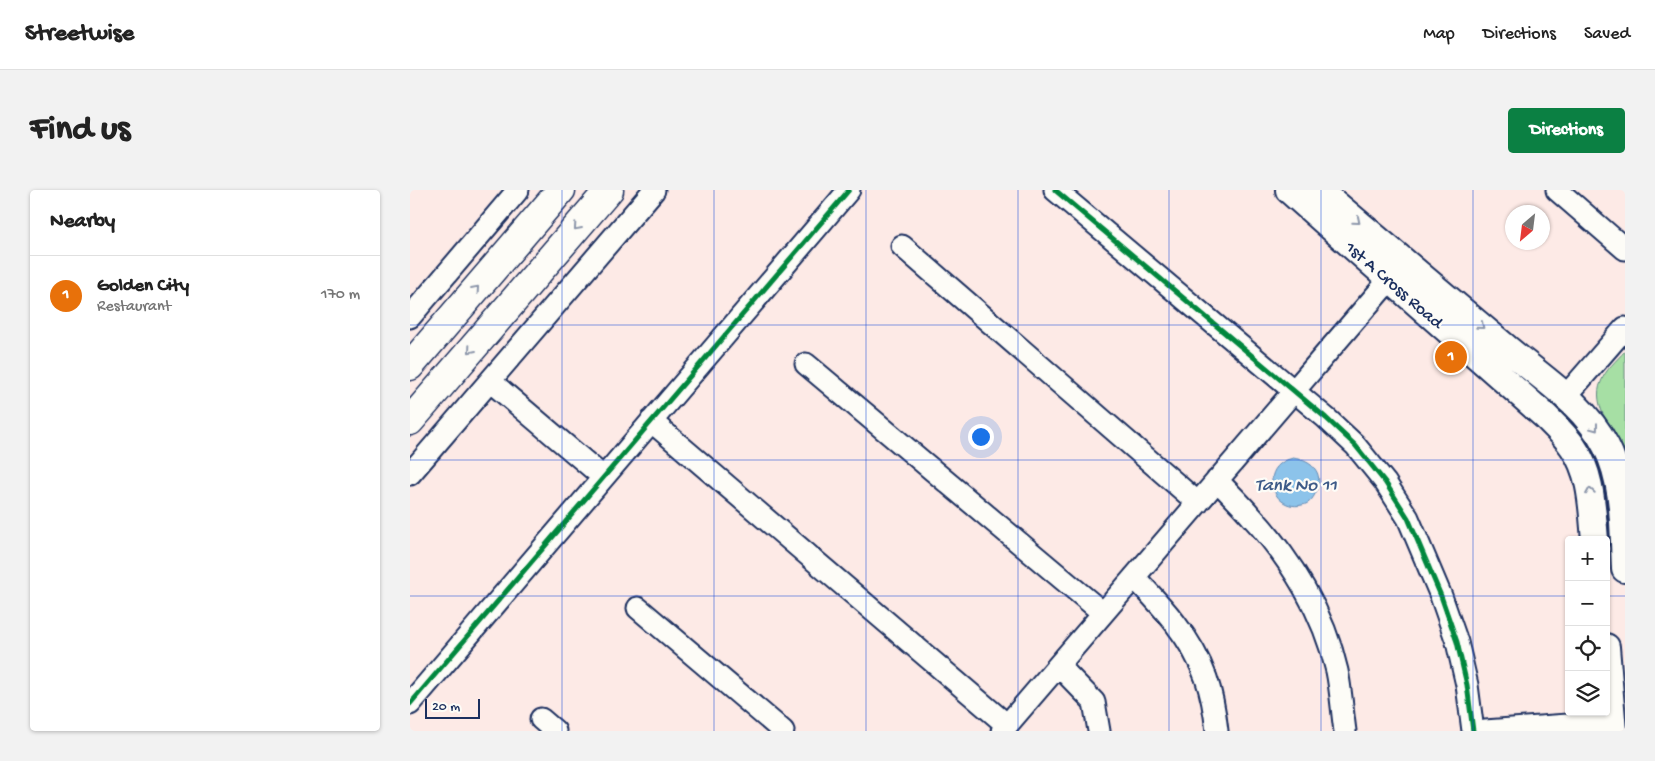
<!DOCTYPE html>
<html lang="en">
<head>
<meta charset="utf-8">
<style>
	:root { --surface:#fff; --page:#f2f2f2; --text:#222; --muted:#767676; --line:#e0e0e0; --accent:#0b8043 }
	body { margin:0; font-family:"Gochi Hand",sans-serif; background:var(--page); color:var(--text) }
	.controls { position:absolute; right:15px; bottom:15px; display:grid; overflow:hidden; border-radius:5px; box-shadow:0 1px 4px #0004 }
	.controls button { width:45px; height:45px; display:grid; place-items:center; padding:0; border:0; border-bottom:1px solid var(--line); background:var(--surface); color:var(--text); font:25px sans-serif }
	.compass { position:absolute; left:1095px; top:15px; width:45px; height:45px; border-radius:50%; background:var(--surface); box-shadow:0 1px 4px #0004; rotate:208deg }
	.scale { position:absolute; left:15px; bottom:12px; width:55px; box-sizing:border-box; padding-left:5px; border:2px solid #1b2f5e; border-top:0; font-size:14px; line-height:18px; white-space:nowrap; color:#1b2f5e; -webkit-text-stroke:4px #fdfcf7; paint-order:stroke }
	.you { position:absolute; left:570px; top:246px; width:18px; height:18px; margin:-12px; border:4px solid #fff; border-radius:50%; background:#1a73e8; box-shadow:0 0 0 8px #1a73e833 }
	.badge { display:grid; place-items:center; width:32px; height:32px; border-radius:50%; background:var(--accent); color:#fff; font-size:16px; font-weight:700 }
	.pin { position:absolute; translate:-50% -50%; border:2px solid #fff; box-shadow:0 1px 5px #0006 }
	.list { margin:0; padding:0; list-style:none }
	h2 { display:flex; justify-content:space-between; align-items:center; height:65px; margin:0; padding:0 20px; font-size:21px }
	h2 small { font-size:16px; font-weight:400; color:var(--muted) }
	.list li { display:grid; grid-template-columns:32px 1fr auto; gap:15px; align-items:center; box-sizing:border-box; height:80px; padding:0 20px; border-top:1px solid var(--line) }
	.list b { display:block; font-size:19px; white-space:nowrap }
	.list p { margin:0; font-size:16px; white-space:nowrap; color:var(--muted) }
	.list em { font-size:16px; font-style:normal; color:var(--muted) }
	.icon { flex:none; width:28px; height:28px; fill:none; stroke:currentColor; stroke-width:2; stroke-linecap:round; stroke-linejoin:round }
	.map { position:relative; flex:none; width:1215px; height:541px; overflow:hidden; border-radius:5px }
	header { display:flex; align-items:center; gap:30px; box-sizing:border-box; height:70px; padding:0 25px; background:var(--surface); border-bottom:1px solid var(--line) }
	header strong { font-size:24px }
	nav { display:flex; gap:28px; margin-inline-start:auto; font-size:18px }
	.intro { display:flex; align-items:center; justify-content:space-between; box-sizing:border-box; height:120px; padding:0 30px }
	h1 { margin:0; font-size:35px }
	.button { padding:12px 22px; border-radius:5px; background:var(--accent); color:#fff; font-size:18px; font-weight:700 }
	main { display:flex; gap:30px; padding:0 30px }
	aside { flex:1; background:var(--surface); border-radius:5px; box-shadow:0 1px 4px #0004 }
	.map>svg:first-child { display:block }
	.green { fill:#a6dfa4; stroke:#608781 }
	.water { fill:#8cc3ea; stroke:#5f88b2 }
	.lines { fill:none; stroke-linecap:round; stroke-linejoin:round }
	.minor-casing { stroke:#1b2f5e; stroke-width:25 }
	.tertiary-casing { stroke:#1b2f5e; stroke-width:30 }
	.secondary-casing { stroke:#1b2f5e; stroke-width:31 }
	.minor { stroke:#fdfcf7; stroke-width:21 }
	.tertiary { stroke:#fdfcf7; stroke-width:26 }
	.secondary { stroke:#fdfcf7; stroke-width:28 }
	.cycleway-casing { stroke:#fdfcf7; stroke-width:8 }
	.cycleway { stroke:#00873e; stroke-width:5 }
	.oneway { stroke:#8c96aa }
	.grid { fill:none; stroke:#1d4ed8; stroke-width:1; stroke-opacity:0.55 }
	.labels { text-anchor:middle; stroke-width:4.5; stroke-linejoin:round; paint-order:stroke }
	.street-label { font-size:18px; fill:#1b2f5e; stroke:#fdfcf7 }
	.water-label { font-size:19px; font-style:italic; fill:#3d5b88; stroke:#fdfcf7 }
</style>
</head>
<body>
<header>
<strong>Streetwise</strong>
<nav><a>Map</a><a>Directions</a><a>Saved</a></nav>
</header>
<div class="intro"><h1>Find us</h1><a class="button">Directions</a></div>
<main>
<aside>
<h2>Nearby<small></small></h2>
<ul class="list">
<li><span class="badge" style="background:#e8710a">1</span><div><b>Golden City</b><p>Restaurant</p></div><em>170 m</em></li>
</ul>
</aside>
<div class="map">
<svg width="1215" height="541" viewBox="0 0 1215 541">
	<rect width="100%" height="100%" fill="#fdeae6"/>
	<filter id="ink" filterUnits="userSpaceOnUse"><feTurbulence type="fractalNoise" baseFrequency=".02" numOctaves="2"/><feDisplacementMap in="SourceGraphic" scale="10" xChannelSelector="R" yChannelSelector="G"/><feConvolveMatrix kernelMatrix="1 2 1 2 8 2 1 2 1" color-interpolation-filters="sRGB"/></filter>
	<g filter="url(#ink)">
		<path class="green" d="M1215,161v100c-12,-18 -34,-47 -24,-69 4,-12 16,-22 24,-31z"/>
		<path class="water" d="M883,268c21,3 33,17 21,38 -3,5 -6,8 -12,9 -30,7 -45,-39 -9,-47z"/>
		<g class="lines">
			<defs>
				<path id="minor" d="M645,0l271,228 29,27 30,37 23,36 33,78 16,46 10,43 6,46
					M1147,0l68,59
					M492,56l296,257
					M0,127l108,-127
					M396,174l297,249
					M80,191l113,96
					M1156,206l59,-68
					M241,231l356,304
					M0,284l244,-284
					M807,290c11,12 23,23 34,36 40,43 73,97 86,155 4,19 5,40 8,60
					M724,387c28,29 58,61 72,101 6,17 9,35 11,53
					M228,418l145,123
					M649,476l35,36 5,29
					M0,514l439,-514
					M131,529l14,12
					M592,541l388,-452
					M1075,541l83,-6 45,-1"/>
				<path id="tertiary" d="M879,0l256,226c10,10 20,19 28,31 19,27 19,61 22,93
					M909,0c62,52 124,104 185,156 36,31 80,57 102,100 19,37 17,83 19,123
					M1196,457l7,84"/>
				<path id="secondary" d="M0,176l151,-176
					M0,231l199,-231"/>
			</defs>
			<use href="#minor" class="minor-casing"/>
			<use href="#tertiary" class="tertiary-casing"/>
			<use href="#secondary" class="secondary-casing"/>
			<use href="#minor" class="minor"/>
			<use href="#tertiary" class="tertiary"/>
			<use href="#secondary" class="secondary"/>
			<defs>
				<path id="cycleway" d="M645,0l271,228 29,27 30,37 23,36 33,78 16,46 10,43 6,46
					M0,514l439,-514"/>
			</defs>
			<use href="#cycleway" class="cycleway-casing"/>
			<use href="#cycleway" class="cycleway"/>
		</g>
		<defs><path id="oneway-chevron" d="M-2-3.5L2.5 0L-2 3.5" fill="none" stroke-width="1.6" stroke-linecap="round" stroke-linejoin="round" transform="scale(1.25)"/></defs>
		<g class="oneway">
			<use href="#oneway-chevron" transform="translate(947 31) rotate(40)"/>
			<use href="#oneway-chevron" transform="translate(167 37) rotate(131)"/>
			<use href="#oneway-chevron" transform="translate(66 99) rotate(-49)"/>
			<use href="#oneway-chevron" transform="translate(1071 136) rotate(40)"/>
			<use href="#oneway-chevron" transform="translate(61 160) rotate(131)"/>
			<use href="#oneway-chevron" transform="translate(1185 238) rotate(53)"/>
			<use href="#oneway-chevron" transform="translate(1180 301) rotate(-99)"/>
		</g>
	</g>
	<path class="grid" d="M152,0v541M304,0v541M456,0v541M608,0v541M759,0v541M911,0v541M1063,0v541M0,135h1215M0,270h1215M0,406h1159M1196,406h19"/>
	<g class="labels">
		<g class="street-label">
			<text transform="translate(985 94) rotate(41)" y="6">1st A Cross Road</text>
		</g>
		<g class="water-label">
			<text x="886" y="300">Tank No 11</text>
		</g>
	</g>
</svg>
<div class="controls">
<button>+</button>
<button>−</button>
<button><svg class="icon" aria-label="locate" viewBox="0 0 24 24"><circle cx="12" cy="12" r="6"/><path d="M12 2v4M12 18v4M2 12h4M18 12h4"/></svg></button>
<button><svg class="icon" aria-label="layers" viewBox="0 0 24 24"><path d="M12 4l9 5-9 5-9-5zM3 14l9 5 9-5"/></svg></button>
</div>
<svg class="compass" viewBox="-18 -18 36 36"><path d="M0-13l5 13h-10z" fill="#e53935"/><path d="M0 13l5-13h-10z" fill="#767676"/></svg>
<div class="scale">20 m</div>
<div class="you"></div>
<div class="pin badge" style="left:1041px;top:167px;background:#e8710a">1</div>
</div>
</main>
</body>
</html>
